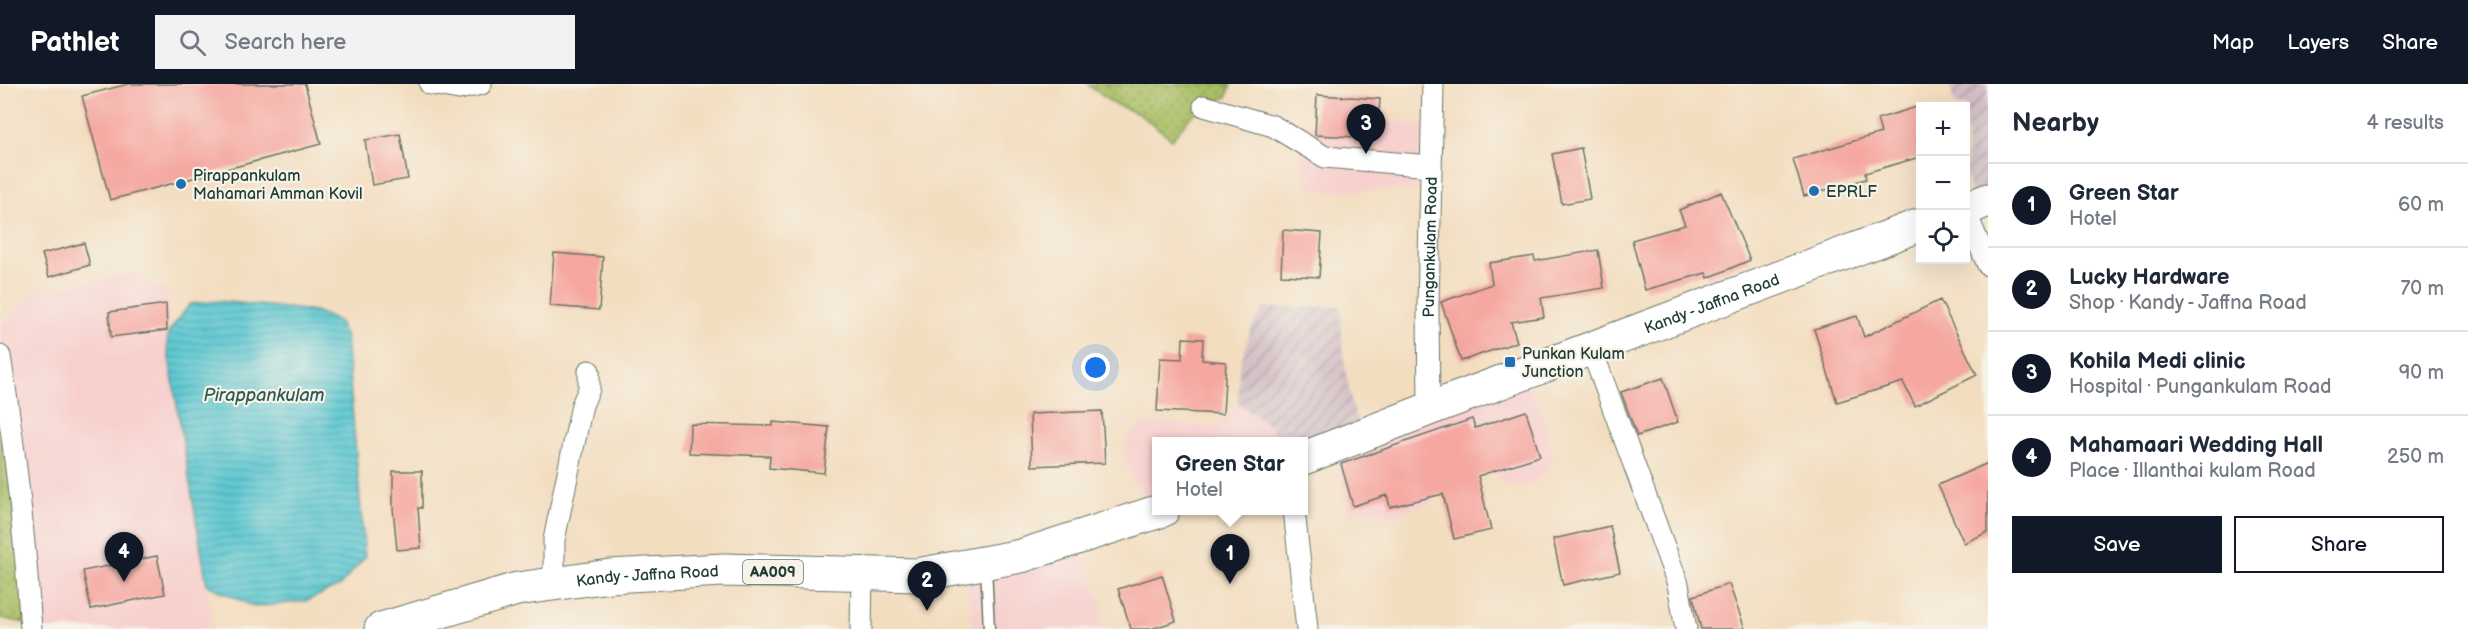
<!DOCTYPE html>
<html lang="en">
<head>
<meta charset="utf-8">
<style>
	:root { --surface:#fff; --page:#f2f2f3; --text:#1f2937; --muted:#747a83; --line:#e0e1e3; --accent:#111827 }
	body { margin:0; font-family:"Balsamiq Sans",sans-serif; background:var(--page); color:var(--text) }
	.controls { position:absolute; right:18px; top:18px; display:grid; overflow:hidden; border-radius:0px; box-shadow:0 6px 24px #0002 }
	.controls button { width:54px; height:54px; display:grid; place-items:center; padding:0; border:0; border-bottom:2px solid var(--line); background:var(--surface); color:var(--text); font:30px sans-serif }
	.you { position:absolute; left:1096px; top:284px; width:21px; height:21px; margin:-15px; border:4px solid #fff; border-radius:50%; background:#1a73e8; box-shadow:0 0 0 9px #1a73e833 }
	.badge { display:grid; place-items:center; width:39px; height:39px; border-radius:50%; background:var(--accent); color:#fff; font-size:20px; font-weight:700 }
	.pin { position:absolute; translate:-50% -50px; filter:drop-shadow(0 2px 3px #0008) }
	.pin::after { content:''; position:absolute; top:32px; width:21px; height:18px; background:inherit; clip-path:polygon(0 0,100% 0,50% 100%) }
	.popup { position:absolute; left:1152px; top:353px; width:156px; height:78px; box-sizing:border-box; display:grid; place-content:center; border-radius:0px; background:var(--surface); filter:drop-shadow(0 2px 4px #0005); font-size:20px; white-space:nowrap; color:var(--muted) }
	.popup b { font-size:22px; color:var(--text) }
	.popup::after { content:''; position:absolute; left:50%; top:100%; margin-left:-12px; border:12px solid transparent; border-top-color:var(--surface) }
	.list { margin:0; padding:0; list-style:none }
	h2 { display:flex; justify-content:space-between; align-items:center; height:78px; margin:0; padding:0 24px; font-size:26px }
	h2 small { font-size:20px; font-weight:400; color:var(--muted) }
	.list li { display:grid; grid-template-columns:39px 1fr auto; gap:18px; align-items:center; box-sizing:border-box; height:84px; padding:0 24px; border-top:2px solid var(--line) }
	.list b { display:block; font-size:22px; white-space:nowrap }
	.list p { margin:0; font-size:20px; white-space:nowrap; color:var(--muted) }
	.list em { font-size:20px; font-style:normal; color:var(--muted) }
	.actions { display:flex; gap:12px; padding:18px 24px }
	.actions a { flex:1; padding:14px 0; border:2px solid var(--accent); border-radius:0px; text-align:center; font-size:21px; color:var(--accent) }
	.actions .main { background:var(--accent); color:#fff }
	.icon { flex:none; width:33px; height:33px; fill:none; stroke:currentColor; stroke-width:2; stroke-linecap:round; stroke-linejoin:round }
	.map { position:relative; flex:none; width:1988px; height:545px; overflow:hidden }
	header { display:flex; align-items:center; gap:36px; box-sizing:border-box; height:84px; padding:0 30px; background:var(--accent); color:#fff }
	header strong { font-size:28px }
	nav { display:flex; gap:33px; margin-inline-start:auto; font-size:21px }
	.search { width:420px; height:54px; background:var(--page); display:flex; align-items:center; gap:15px; box-sizing:border-box; padding:0 21px; border-radius:0px; color:var(--muted); font-size:22px }
	main { display:flex }
	aside { flex:1; background:var(--surface) }
	.map>svg:first-child { display:block }
	.built { fill:#f7d0ce }
	.industrial { fill:url(#industrial-furrows) }
	.green { fill:url(#green-dots); stroke:#647e4b; stroke-width:1.5 }
	.water { fill:url(#water-rules); stroke:#3c8283; stroke-width:1.5 }
	.building { fill:#f5a7a0 }
	.lines { fill:none; stroke-linecap:round; stroke-linejoin:round }
	.service-casing { stroke:#697565; stroke-width:13 }
	.minor-casing { stroke:#697565; stroke-width:23 }
	.trunk-casing { stroke:#697565; stroke-width:35 }
	.service { stroke:#fff; stroke-width:10 }
	.minor { stroke:#fff; stroke-width:21 }
	.trunk { stroke:#fff; stroke-width:33 }
	.poi-dot { fill:#1f6fb2; stroke:#f7f3e8; stroke-width:2 }
	.labels { text-anchor:middle; stroke-width:4.5; stroke-linejoin:round; paint-order:stroke }
	.shield { fill:#f7f3e8; stroke:#60746a; stroke-width:1.5 }
	.shield-label { font-size:15px; font-weight:bold; fill:#1f3d34 }
	.poi-label { font-size:16px; fill:#1f3d34; stroke:#f7f3e8; text-anchor:start }
	.street-label { font-size:16px; fill:#1f3d34; stroke:#f7f3e8 }
	.water-label { font-size:18px; font-style:italic; fill:#2b5954; stroke:#f7f3e8 }
</style>
</head>
<body>
<header>
<strong>Pathlet</strong>
<div class="search"><svg class="icon" aria-label="search" viewBox="0 0 24 24"><circle cx="10" cy="10" r="6"/><path d="M15 15l6 6"/></svg>Search here</div>
<nav><a>Map</a><a>Layers</a><a>Share</a></nav>
</header>
<main>
<div class="map">
<svg width="1988" height="545" viewBox="0 0 1988 545">
	<defs>
		<pattern id="industrial-furrows" width="10" height="10" patternUnits="userSpaceOnUse" patternTransform="scale(1.5)"><rect width="10" height="10" fill="#d2bec4"/><path d="M-1 1l2-2M0 10L10 0M9 11l2-2" fill="none" stroke="#aa9ca0"/></pattern>
		<pattern id="green-dots" width="8" height="8" patternUnits="userSpaceOnUse" patternTransform="scale(1.5)"><rect width="8" height="8" fill="#a9be62"/><path d="M2 2h.1M6 6h.1" fill="none" stroke="#899c52" stroke-width="1.8" stroke-linecap="round"/></pattern>
		<pattern id="water-rules" width="6" height="5" patternUnits="userSpaceOnUse" patternTransform="scale(1.5)"><rect width="6" height="5" fill="#5ac7d2"/><path d="M0 2.5h6" fill="none" stroke="#4aa3ab"/></pattern>
	</defs>
	<rect width="100%" height="100%" fill="#f7f3e8"/>
	<filter id="ink" filterUnits="userSpaceOnUse"><feTurbulence type="fractalNoise" baseFrequency=".0167" numOctaves="2"/><feDisplacementMap in="SourceGraphic" scale="12" xChannelSelector="R" yChannelSelector="G"/><feConvolveMatrix kernelMatrix="1 2 1 2 8 2 1 2 1" color-interpolation-filters="sRGB"/></filter>
	<filter id="wash" filterUnits="userSpaceOnUse"><feTurbulence type="fractalNoise" baseFrequency=".008" numOctaves="4" result="noise"/><feDisplacementMap in="SourceGraphic" scale="24" xChannelSelector="R" yChannelSelector="G"/><feGaussianBlur stdDeviation="1.35" result="paint"/><feColorMatrix in="noise" values="0 0 0 0 0 0 0 0 0 0 0 0 0 0 0 0 0 1.4 0 .05"/><feComposite in="paint" operator="in"/></filter>
	<g filter="url(#wash)">
		<rect width="100%" height="100%" fill="#f3ddbf"/>
		<path class="built" d="M1359,37l73,3 -1,66 -119,1 -12,-29v-16l10,-23z
			M134,189l36,20 -3,53 47,283h-183l-31,-273v-28l30,-35 56,-12z
			M1524,289l13,26 17,58 -7,15 -9,7 -17,7 -17,-1 -16,-17 -52,26 -3,7 -5,3 -19,7 -18,5 -23,-5 -20,1 -14,-66z
			M1238,319l34,25 6,13 -122,1v71l-24,-34 -7,-17 -1,-17 5,-10 11,-9 14,-5 56,6 16,-9z
			M1080,462l19,50 5,33h-132l-6,-63z"/>
		<path class="industrial" d="M1952,0h36v116l-13,5 -8,-25 -1,-74h-11l-5,-19z
			M1341,222l1,32 4,35 6,32 11,30 -59,7 -26,-1 -6,-13 -34,-25 1,-35 13,-42 12,-18z"/>
		<path class="green" d="M1087,0h144l-4,13c-30,10 -36,18 -55,42l-33,-25 -27,-11z
			M0,272l31,268 -31,-6z"/>
		<path class="water" d="M219,217l96,10 23,10 8,16 19,220 -25,29 -34,15 -51,6 -48,-22 -40,-239 1,-13 22,-29z"/>
		<g id="blocks">
			<path class="building" d="M128,0h177l16,60 -211,56 -28,-104z
				M1317,11l63,4 -3,39 -62,-3z
				M1920,22v51l-55,16 1,6 -62,17 -11,-37 88,-26 -4,-14z
				M400,50l8,45 -36,6 -7,-45z
				M1581,64l9,51 -28,5 -10,-50z
				M1721,108l29,68 -42,18 -2,-5 -61,17 -13,-50 53,-15 -6,-15z
				M1283,146l39,3 -3,44 -38,-2z
				M84,159l6,22 -41,12 -7,-23z
				M1598,166l6,38 -63,10 3,19 -33,5 6,20 -56,19 -20,-59 51,-18 -3,-21 45,-7 1,5z
				M554,169l49,4 -4,53 -49,-4z
				M1940,216l37,75 -62,31 -12,-24 -66,20 -23,-73 43,-13 7,21z
				M166,220l1,26 -56,7 -2,-25z
				M1183,254l20,1 -1,21 24,2 -3,52 -66,-3 3,-53 22,1z
				M1663,294l15,44 -41,14 -16,-44z
				M1102,327l3,52 -73,3 -2,-52z
				M1526,327l14,45 -62,20 13,54 -37,9 -11,-45 -53,13 -3,-12 -34,11 -12,-42 131,-45 3,9z
				M773,338l56,5 -5,46 -55,-5 1,-12 -81,-3 1,-29 83,2z
				M1988,379v69l-24,11 -26,-58z
				M393,387h29v37h-4l3,40 -24,2 -4,-42z
				M1610,442l10,46 -57,13 -10,-46z
				M157,472l8,38 -74,15 -8,-38z
				M1162,491l14,46 -25,8h-20l-13,-40z
				M1729,500l16,45h-44l-8,-33z"/>
		</g>
	</g>
	<g filter="url(#ink)">
		<use href="#blocks" fill-opacity="0" stroke="#697565" stroke-width="1.5"/>
		<g class="lines">
			<defs>
				<path id="service" d="M986,482l3,63"/>
				<g id="minor">
					<path d="M430,0l29,5 22,-5"/>
					<path d="M1204,22l69,20 52,31 106,9"/>
					<path d="M1966,129l22,52"/>
					<path d="M1591,264l87,236 8,45"/>
					<path d="M0,272c15,91 25,181 31,273"/>
					<path id="s1" d="M1429,325l-1,-103 5,-222"/>
					<path d="M1294,426l13,119"/>
					<path d="M554,502v-46l28,-135 7,-16v-18"/>
					<path d="M861,545l1,-54"/>
				</g>
				<g id="trunk">
					<path d="M1966,125l22,-9"/>
					<path id="s2" d="M1304,374l125,-49 491,-184"/>
					<path id="s3" d="M381,545l136,-40 93,-13 113,-6 194,5 104,-19 142,-46"/>
				</g>
			</defs>
			<use href="#service" class="service-casing"/>
			<use href="#minor" class="minor-casing"/>
			<use href="#trunk" class="trunk-casing"/>
			<use href="#service" class="service"/>
			<use href="#minor" class="minor"/>
			<use href="#trunk" class="trunk"/>
		</g>
	</g>
	<g class="poi-dot">
		<circle cx="181" cy="100" r="6"/>
		<circle cx="1814" cy="107" r="6"/>
		<rect x="1504" y="272" width="12" height="12" rx="3"/>
	</g>
	<g class="labels">
		<rect class="shield" x="743" y="476" width="60" height="24" rx="4.5"/>
		<g class="shield-label">
			<text x="773" y="493">AA009</text>
		</g>
		<g class="poi-label">
			<text x="193" y="97">Pirappankulam<tspan x="193" dy="18">Mahamari Amman Kovil</tspan></text>
			<text x="1826" y="113">EPRLF</text>
			<text x="1522" y="275">Punkan Kulam<tspan x="1522" dy="18">Junction</tspan></text>
		</g>
		<g class="street-label">
			<text dy="6" stroke="none"><textPath href="#s1" startOffset="162">Pungankulam Road</textPath></text>
			<text dy="6" stroke="none"><textPath href="#s2" startOffset="436">Kandy - Jaffna Road</textPath></text>
			<text dy="6" stroke="none"><textPath href="#s3" startOffset="273">Kandy - Jaffna Road</textPath></text>
		</g>
		<g class="water-label">
			<text x="264" y="317">Pirappankulam</text>
		</g>
	</g>
</svg>
<div class="controls">
<button>+</button>
<button>−</button>
<button><svg class="icon" aria-label="locate" viewBox="0 0 24 24"><circle cx="12" cy="12" r="6"/><path d="M12 2v4M12 18v4M2 12h4M18 12h4"/></svg></button>
</div>
<div class="you"></div>
<div class="pin badge" style="left:1230px;top:500px">1</div>
<div class="popup"><b>Green Star</b>Hotel</div>
<div class="pin badge" style="left:927px;top:527px">2</div>
<div class="pin badge" style="left:1366px;top:70px">3</div>
<div class="pin badge" style="left:124px;top:498px">4</div>
</div>
<aside>
<h2>Nearby<small>4 results</small></h2>
<ul class="list">
<li><span class="badge">1</span><div><b>Green Star</b><p>Hotel</p></div><em>60 m</em></li>
<li><span class="badge">2</span><div><b>Lucky Hardware</b><p>Shop · Kandy - Jaffna Road</p></div><em>70 m</em></li>
<li><span class="badge">3</span><div><b>Kohila Medi clinic</b><p>Hospital · Pungankulam Road</p></div><em>90 m</em></li>
<li><span class="badge">4</span><div><b>Mahamaari Wedding Hall</b><p>Place · Illanthai kulam Road</p></div><em>250 m</em></li>
</ul>
<div class="actions"><a class="main">Save</a><a>Share</a></div>
</aside>
</main>
</body>
</html>
